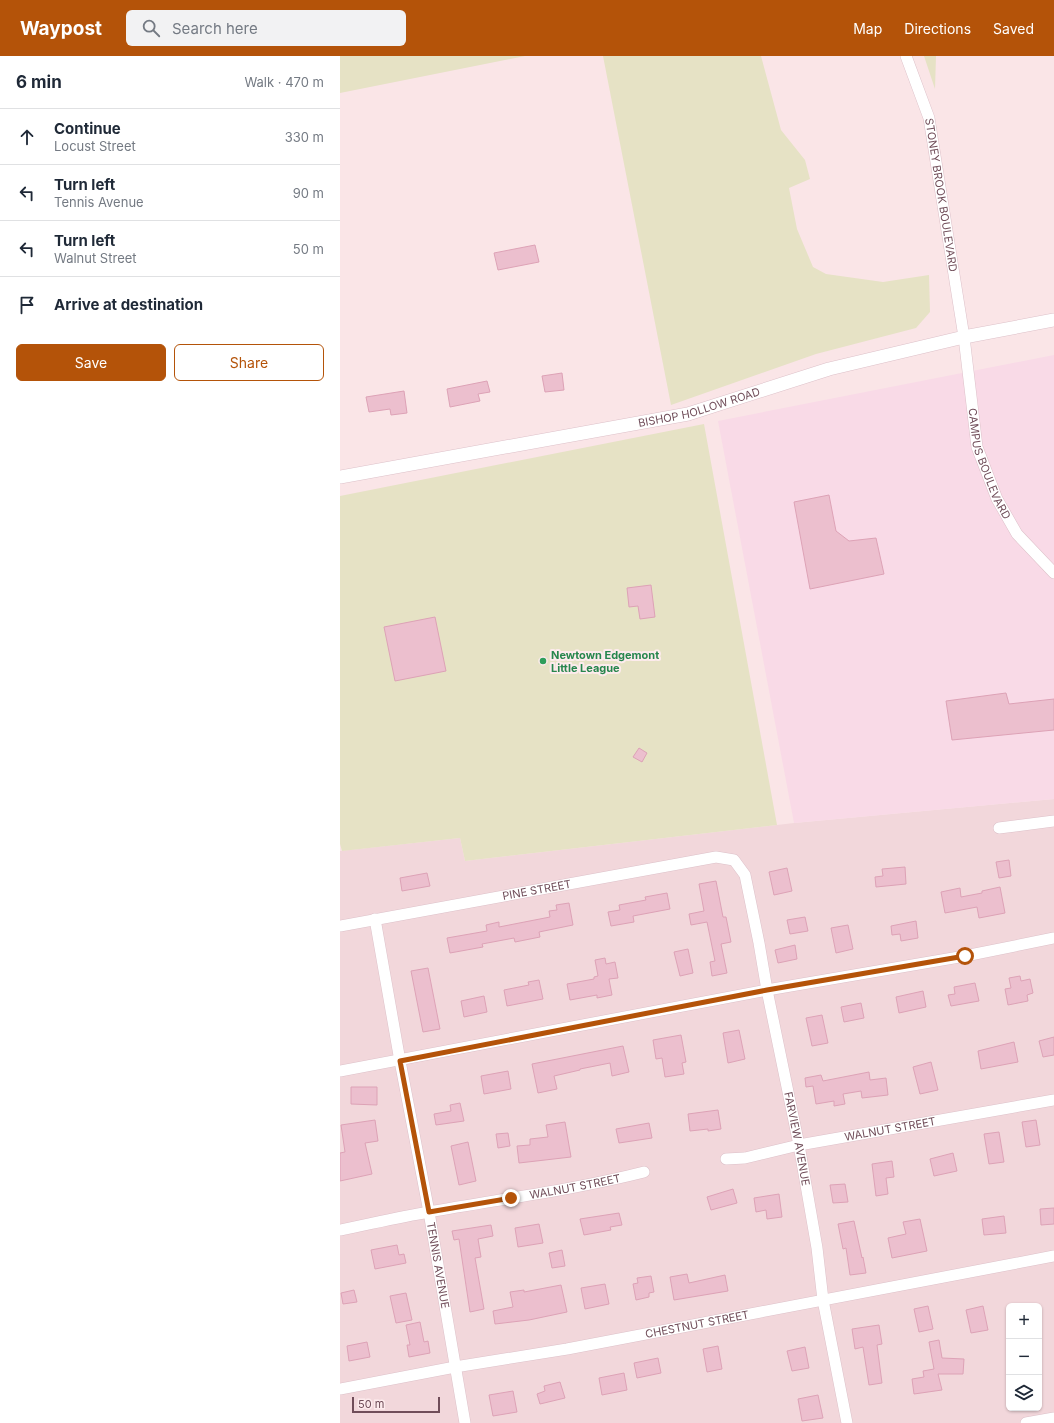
<!DOCTYPE html>
<html lang="en">
<head>
<meta charset="utf-8">
<style>
	:root { --surface:#fff; --page:#f2f2f3; --text:#1f2937; --muted:#747a83; --line:#e0e1e3; --accent:#b45309 }
	body { margin:0; font-family:Inter,sans-serif; background:var(--page); color:var(--text) }
	.controls { position:absolute; right:12px; bottom:12px; display:grid; overflow:hidden; border-radius:6px; box-shadow:0 1px 3px #0004 }
	.controls button { width:36px; height:36px; display:grid; place-items:center; padding:0; border:0; border-bottom:1px solid var(--line); background:var(--surface); color:var(--text); font:20px sans-serif }
	.scale { position:absolute; left:12px; bottom:10px; width:88px; box-sizing:border-box; padding-left:4px; border:2px solid #704d59; border-top:0; font-size:11px; line-height:14px; white-space:nowrap; color:#704d59; -webkit-text-stroke:3px #fdebed; paint-order:stroke }
	.stop { position:absolute; width:12px; height:12px; margin:-9px; border:3px solid #b45309; border-radius:50%; background:#fff }
	.stop.end { background:#b45309; border-color:#fff; box-shadow:0 1px 4px #0008 }
	.list { margin:0; padding:0; list-style:none }
	h2 { display:flex; justify-content:space-between; align-items:center; height:52px; margin:0; padding:0 16px; font-size:17px }
	h2 small { font-size:13px; font-weight:400; color:var(--muted) }
	.list li { display:grid; grid-template-columns:26px 1fr auto; gap:12px; align-items:center; box-sizing:border-box; height:56px; padding:0 16px; border-top:1px solid var(--line) }
	.list b { display:block; font-size:15px; white-space:nowrap }
	.list p { margin:0; font-size:13px; white-space:nowrap; color:var(--muted) }
	.list em { font-size:13px; font-style:normal; color:var(--muted) }
	.actions { display:flex; gap:8px; padding:12px 16px }
	.actions a { flex:1; padding:9px 0; border:1px solid var(--accent); border-radius:6px; text-align:center; font-size:14px; color:var(--accent) }
	.actions .main { background:var(--accent); color:#fff }
	.icon { flex:none; width:22px; height:22px; fill:none; stroke:currentColor; stroke-width:2; stroke-linecap:round; stroke-linejoin:round }
	.map { position:relative; flex:none; width:714px; height:1367px; overflow:hidden }
	header { display:flex; align-items:center; gap:24px; box-sizing:border-box; height:56px; padding:0 20px; background:var(--accent); color:#fff }
	header strong { font-size:19px }
	nav { display:flex; gap:22px; margin-inline-start:auto; font-size:14px }
	.search { width:280px; height:36px; background:var(--page); display:flex; align-items:center; gap:10px; box-sizing:border-box; padding:0 14px; border-radius:6px; color:var(--muted); font-size:15px }
	main { display:flex }
	aside { flex:1; background:var(--surface) }
	.map>svg:first-child { display:block }
	.residential { fill:#f2d7db; fill-rule:evenodd }
	.commercial { fill:#f9dae7 }
	.green { fill:#e6e2c5 }
	.building { fill:#ecbfce; stroke:#dda2b6 }
	.lines { fill:none; stroke-linecap:round; stroke-linejoin:round }
	.minor-casing { stroke:#ddc1c9; stroke-width:12 }
	.tertiary-casing { stroke:#ddc1c9; stroke-width:14 }
	.minor { stroke:#fff; stroke-width:11 }
	.tertiary { stroke:#fff; stroke-width:13 }
	.route { stroke:#b45309; stroke-width:5 }
	.leisure-dot { fill:#2e9e5b; stroke:#fdebed; stroke-width:1.5 }
	.labels { text-anchor:middle; stroke-width:4; stroke-linejoin:round; paint-order:stroke }
	.street-label { font-size:11px; fill:#704d59; stroke:#fdebed }
	.leisure-label { font-size:11px; font-weight:bold; fill:#27864d; stroke:#fdebed; text-anchor:start }
</style>
</head>
<body>
<header>
<strong>Waypost</strong>
<div class="search"><svg class="icon" aria-label="search" viewBox="0 0 24 24"><circle cx="10" cy="10" r="6"/><path d="M15 15l6 6"/></svg>Search here</div>
<nav><a>Map</a><a>Directions</a><a>Saved</a></nav>
</header>
<main>
<aside>
<h2>6 min<small>Walk · 470 m</small></h2>
<ul class="list">
<li><svg class="icon" aria-label="ahead" viewBox="0 0 24 24"><path d="M12 20V5M6 11l6-6 6 6"/></svg><div><b>Continue</b><p>Locust Street</p></div><em>330 m</em></li>
<li><svg class="icon" aria-label="left" viewBox="0 0 24 24"><path d="M17 20v-9H6M10 6l-5 5 5 5"/></svg><div><b>Turn left</b><p>Tennis Avenue</p></div><em>90 m</em></li>
<li><svg class="icon" aria-label="left" viewBox="0 0 24 24"><path d="M17 20v-9H6M10 6l-5 5 5 5"/></svg><div><b>Turn left</b><p>Walnut Street</p></div><em>50 m</em></li>
<li><svg class="icon" aria-label="arrive" viewBox="0 0 24 24"><path d="M6 21V4h12l-3 4 3 4H6"/></svg><div><b>Arrive at destination</b></div></li>
</ul>
<div class="actions"><a class="main">Save</a><a>Share</a></div>
</aside>
<div class="map">
<svg width="714" height="1367" viewBox="0 0 714 1367">
	<rect width="100%" height="100%" fill="#fae5e7"/>
	<path class="residential" d="M714,743v624h-714v-572l120,-13 5,23 329,-38zM669,1250h30v102h-30z"/>
	<path class="commercial" d="M714,299v444l-260,24 -76,-402z"/>
	<path class="green" d="M0,0h185l-185,37z
		M263,0h158l20,74 24,30 5,19 -21,9 8,41 16,38 13,7 57,8 46,-7 1,37 -14,16 -100,26 -145,51z
		M584,0h12l-1,33z
		M364,368l73,401 -312,36 -5,-23 -118,13 -2,-7v-348z"/>
	<path class="building" d="M195,189l4,17 -41,8 -4,-17z
		M222,317l2,17 -19,2 -3,-16z
		M147,325l3,11 -12,2 2,7 -30,6 -3,-18z
		M64,335l3,22 -16,2 -1,-6 -21,3 -3,-15z
		M489,439l7,36 13,10 27,-3 8,36 -74,15 -16,-87z
		M311,529l4,32 -15,2 -2,-13 -9,1 -2,-19z
		M95,561l11,54 -51,10 -11,-54z
		M666,637l3,11 45,-5v31l-102,10 -6,-39z
		M299,692l8,5 -5,9 -9,-5z
		M669,804l2,16 -12,2 -3,-16z
		M565,811l1,17 -30,3 -1,-10 8,-1 -1,-7z
		M447,812l5,23 -18,4 -5,-23z
		M87,817l3,13 -28,5 -2,-13z
		M376,825l7,36h3l5,25 -10,2 6,29 -15,3 -2,-14 5,-1 -8,-39 -16,3 -2,-11 15,-3 -5,-27z
		M660,831l5,26 -26,5 -2,-11 -32,6 -4,-21 19,-4 1,9 21,-4v-2z
		M327,837l3,16 -37,7 1,6 -23,4 -3,-14 12,-2 -1,-5 27,-5 -1,-3z
		M229,847l4,22 -34,7 1,5 -25,5 -1,-4 -32,6 1,3 -33,6 -3,-15 40,-7 -1,-6 13,-3v5l51,-10 -1,-6 8,-1 -1,-5z
		M465,861l3,14 -18,3 -3,-14z
		M576,865l2,17 -17,3 -1,-7 -8,1 -1,-9z
		M508,869l5,24 -17,4 -5,-25z
		M455,889l2,14 -19,4 -3,-13z
		M348,893l5,24 -13,3 -6,-24z
		M265,902l1,6 9,-2 3,16 -9,1 3,16 -15,3v-3l-27,5 -3,-16 27,-5v-2l4,-1 -3,-16z
		M88,912l12,61 -17,3 -12,-61z
		M680,920l1,5 9,-2 3,14 -6,2 1,6 -20,4 -3,-16 6,-1 -2,-10z
		M199,924l4,19 -36,7 -3,-16 25,-5 -1,-3z
		M635,927l4,18 -28,5 -3,-11 7,-1 -1,-7z
		M583,935l3,16 -27,6 -3,-16z
		M144,940l3,16 -23,5 -3,-16z
		M521,947l3,15 -20,4 -3,-15z
		M482,959l6,28 -16,3 -6,-28z
		M399,974l6,29 -17,4 -5,-30z
		M341,979l5,27 -4,1 2,11 -19,3 -3,-19 -6,1 -3,-19z
		M714,981v18l-11,2 -4,-16z
		M674,986l4,20 -37,7 -3,-18z
		M283,990l6,26 -17,4 -2,-13 -30,6v1l-26,6 3,13 -19,4 -6,-29z
		M591,1006l7,28 -18,4 -7,-27z
		M168,1015l3,18 -27,5 -3,-18z
		M529,1016l1,8 16,-2 2,17 -26,3 -1,-7 -18,3 2,10 -11,2v-5l-18,3 -3,-18 -7,1 -1,-9 16,-3 2,6z
		M11,1031h26v18l-26,-1z
		M120,1047l4,18 -28,4 -2,-11 17,-3 -1,-6z
		M378,1054l3,19 -13,2v-2l-18,2 -2,-17z
		M35,1064l3,21 -13,2 7,31 -32,7v-28l5,-1 -4,-27z
		M696,1064l4,25 -14,2 -4,-25z
		M225,1066l6,35 -52,6 -2,-17 13,-1v-6l18,-2 -2,-12z
		M309,1067l3,15 -33,5 -3,-14z
		M659,1076l5,30 -15,2 -5,-30z
		M168,1077l2,13 -12,2 -2,-14z
		M128,1086l8,39 -17,4 -8,-39z
		M613,1097l4,18 -23,5 -4,-17z
		M552,1105l2,16 -8,1 2,16 -12,2 -4,-32z
		M505,1128l3,18 -15,1 -3,-18z
		M393,1133l4,14 -26,7 -4,-13z
		M439,1138l3,23 -15,2 -1,-9 -10,2 -2,-14z
		M714,1152v16l-13,1 -1,-16z
		M279,1157l3,12 -12,2 1,3 -27,5 -4,-16z
		M664,1160l2,17 -22,2 -2,-16z
		M580,1163l7,32 -35,7 -4,-20 18,-4 -3,-12z
		M514,1165l8,37 1,-1 3,16 -16,2 -4,-27 -3,1 -5,-25z
		M199,1168l4,19 -25,4 -3,-19z
		M151,1169l2,11 -15,3 3,18 -6,1 9,51 -14,3 -11,-73 -5,1 -2,-9z
		M57,1189l2,10 5,-1 2,9 -31,6 -4,-19z
		M222,1194l3,16 -13,2 -3,-15z
		M347,1218l2,9 36,-8 3,16 -54,9 -4,-23z
		M311,1220l3,16 -5,1v4l-13,3 -3,-16 5,-1 -1,-5z
		M265,1228l4,20 -24,5 -4,-21z
		M221,1229l6,27 -38,8 -34,4 -2,-13 20,-4 -3,-15 14,-2v2z
		M14,1234l3,12 -14,2 -2,-11z
		M66,1237l6,27 -16,3 -6,-27z
		M588,1250l5,23 -14,3 -5,-23z
		M643,1250l5,24 -17,3 -5,-23z
		M80,1266l4,20 4,-1 2,12 -21,4 -2,-12h3l-4,-20z
		M539,1269l3,19 -5,1 5,38 -13,2 -6,-38 -8,2 -3,-20z
		M599,1284l3,18 22,1 -1,15h-25l4,16 -28,4 -2,-15 12,-2 -1,-6 11,-2 -5,-27z
		M27,1286l3,15 -21,4 -2,-15z
		M378,1290l4,23 -15,3 -4,-23z
		M465,1291l4,21 -17,3 -5,-20z
		M318,1302l3,15 -24,5 -3,-15z
		M284,1317l3,17 -25,5 -3,-17z
		M220,1326l5,16 -25,6 -3,-10 8,-3 -1,-5z
		M173,1335l4,21 -24,4 -4,-21z
		M478,1339l5,23 -21,3 -4,-22z"/>
	<g class="lines">
		<defs>
			<g id="minor">
				<path id="s1" d="M566,0l23,62 35,219 13,110 20,52 20,35 37,39"/>
				<path d="M659,772l55,-7"/>
				<path id="s2" d="M35,863l25,142 29,151 36,211"/>
				<path id="s3" d="M0,870l376,-69 18,3 11,15 14,68 8,47 32,155 18,103 6,52 24,123"/>
				<path d="M0,1015l427,-81 198,-34 89,-18"/>
				<path id="s4" d="M386,1103l19,-1 54,-13 255,-45"/>
				<path id="s5" d="M0,1174c30,-6 59,-13 89,-18 72,-13 144,-22 215,-40"/>
				<path id="s6" d="M0,1333l115,-22 112,-18 487,-93"/>
				<path d="M686,1367l28,-5"/>
			</g>
			<g id="tertiary">
				<path id="s7" d="M0,421l348,-63 141,-45 135,-32 90,-17"/>
			</g>
		</defs>
		<use href="#minor" class="minor-casing"/>
		<use href="#tertiary" class="tertiary-casing"/>
		<use href="#minor" class="minor"/>
		<use href="#tertiary" class="tertiary"/>
	</g>
	<g class="lines">
		<path class="route" d="M171,1142l-82,14 -29,-151 367,-71 198,-34"/>
	</g>
	<circle class="leisure-dot" cx="203" cy="605" r="4"/>
	<g class="labels">
		<g class="street-label">
			<text dy="4" stroke="none"><textPath href="#s1" startOffset="144">STONEY BROOK BOULEVARD</textPath></text>
			<text dy="4" stroke="none"><textPath href="#s7" startOffset="366">BISHOP HOLLOW ROAD</textPath></text>
			<text dy="4" stroke="none"><textPath href="#s1" startOffset="418">CAMPUS BOULEVARD</textPath></text>
			<text dy="4" stroke="none"><textPath href="#s3" startOffset="200">PINE STREET</textPath></text>
			<text dy="4" stroke="none"><textPath href="#s4" startOffset="167">WALNUT STREET</textPath></text>
			<text dy="4" stroke="none"><textPath href="#s3" startOffset="688">FARVIEW AVENUE</textPath></text>
			<text dy="4" stroke="none"><textPath href="#s5" startOffset="239">WALNUT STREET</textPath></text>
			<text dy="4" stroke="none"><textPath href="#s2" startOffset="352">TENNIS AVENUE</textPath></text>
			<text dy="4" stroke="none"><textPath href="#s6" startOffset="363">CHESTNUT STREET</textPath></text>
		</g>
		<g class="leisure-label">
			<text x="211" y="603">Newtown Edgemont<tspan x="211" dy="13">Little League</tspan></text>
		</g>
	</g>
</svg>
<div class="controls">
<button>+</button>
<button>−</button>
<button><svg class="icon" aria-label="layers" viewBox="0 0 24 24"><path d="M12 4l9 5-9 5-9-5zM3 14l9 5 9-5"/></svg></button>
</div>
<div class="scale">50 m</div>
<div class="stop" style="left:625px;top:900px"></div>
<div class="stop end" style="left:171px;top:1142px"></div>
</div>
</main>
</body>
</html>
